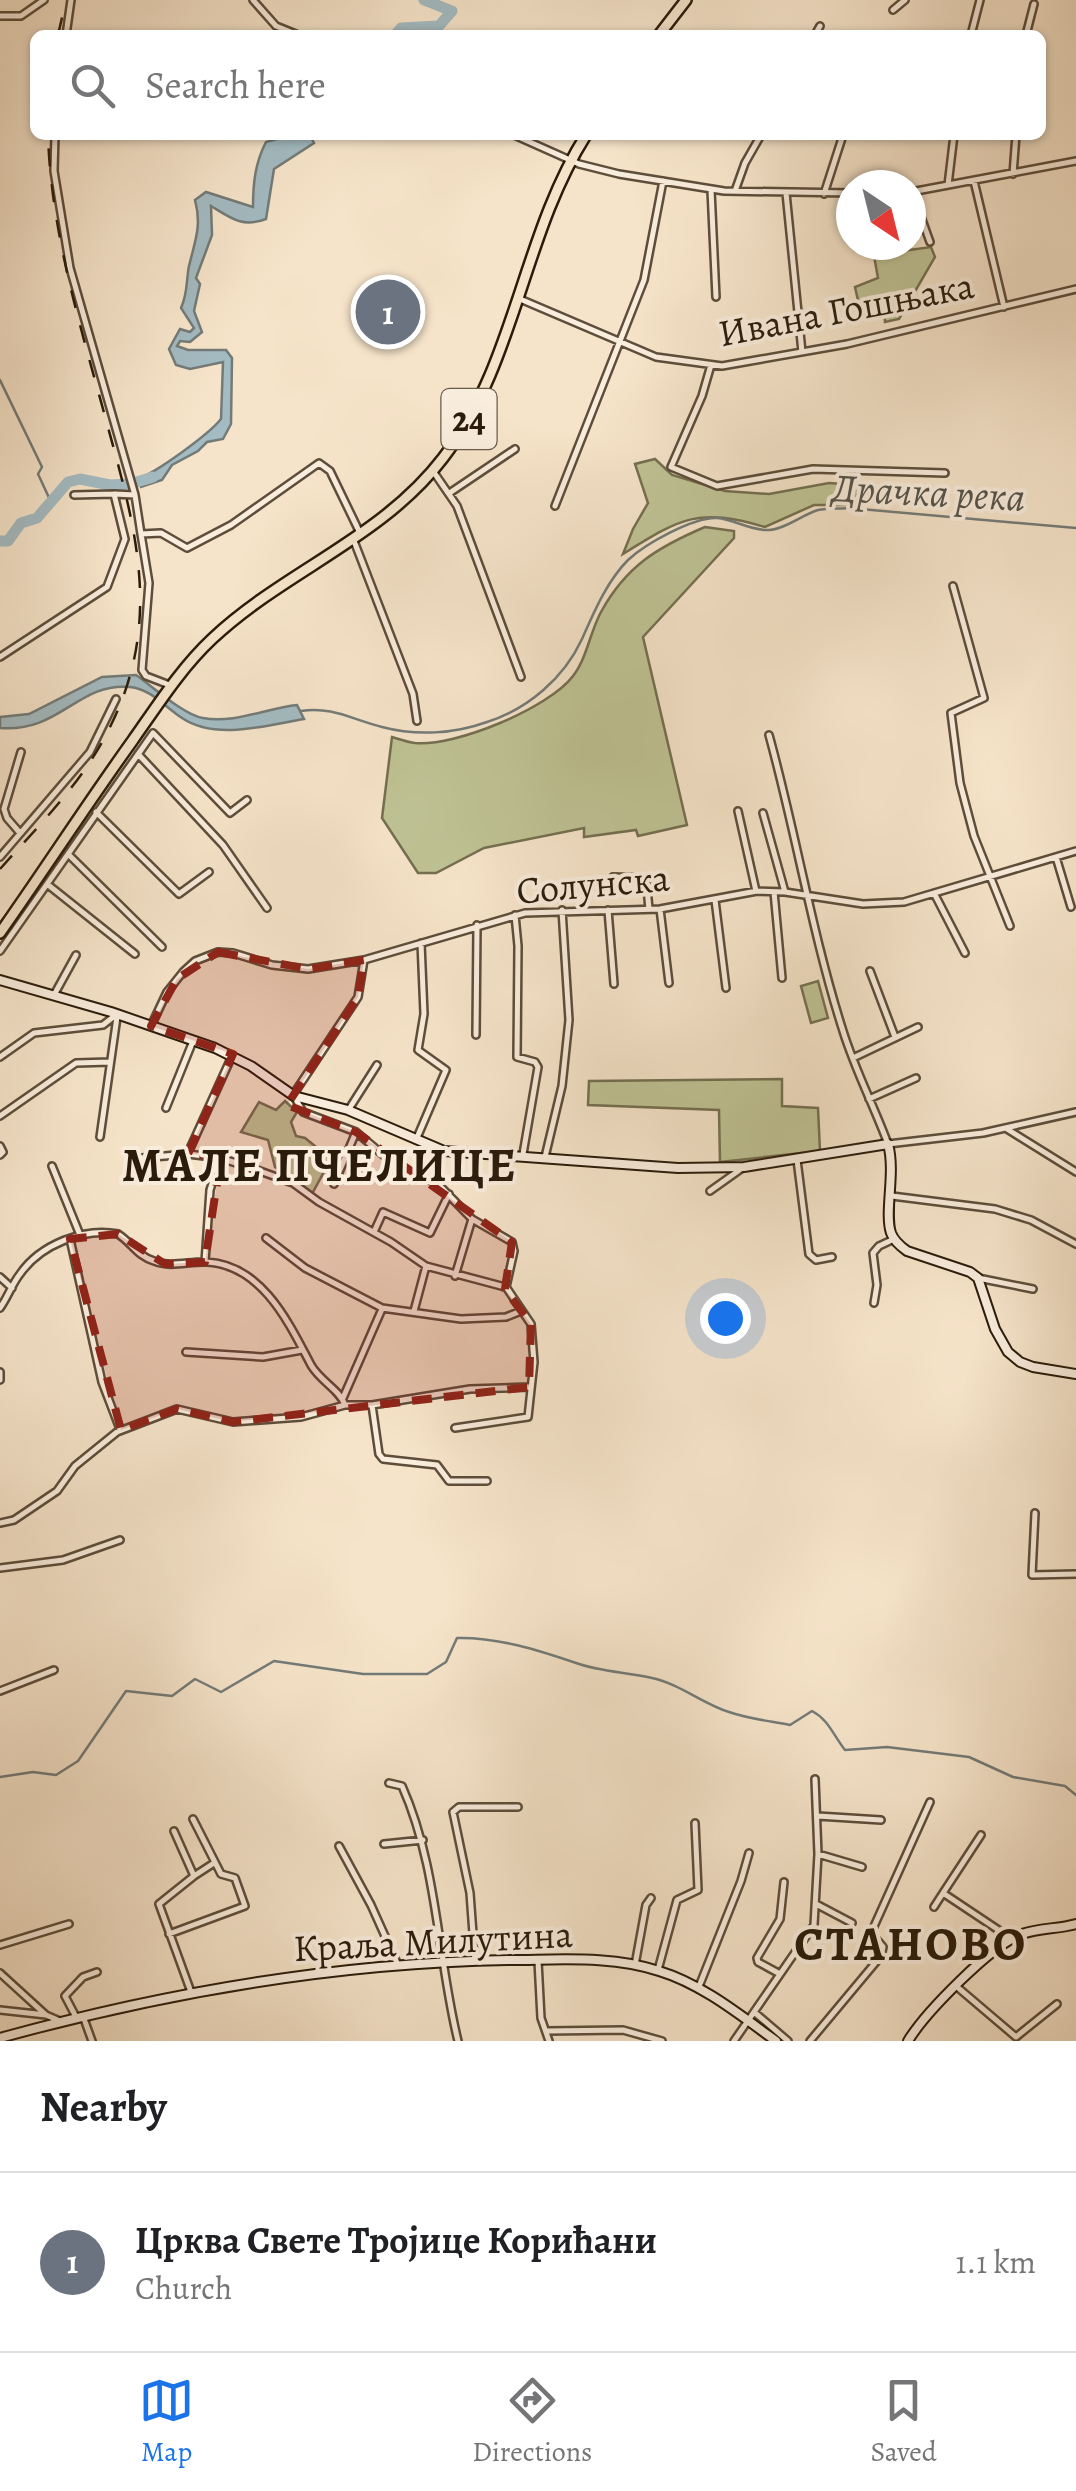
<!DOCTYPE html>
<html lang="en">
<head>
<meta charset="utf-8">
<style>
	:root { --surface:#fff; --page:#f6f6f6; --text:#202124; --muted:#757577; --line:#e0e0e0; --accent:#1a73e8 }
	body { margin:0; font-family:Alegreya,serif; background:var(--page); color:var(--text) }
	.compass { position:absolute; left:836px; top:170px; width:90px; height:90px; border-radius:50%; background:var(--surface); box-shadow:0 2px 8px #0004; rotate:145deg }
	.you { position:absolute; left:725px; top:1318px; width:35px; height:35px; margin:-25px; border:8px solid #fff; border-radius:50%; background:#1a73e8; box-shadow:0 0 0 15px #1a73e833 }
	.badge { display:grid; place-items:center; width:65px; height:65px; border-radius:50%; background:var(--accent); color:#fff; font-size:32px; font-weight:700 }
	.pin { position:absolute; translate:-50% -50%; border:5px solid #fff; box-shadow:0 2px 10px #0006 }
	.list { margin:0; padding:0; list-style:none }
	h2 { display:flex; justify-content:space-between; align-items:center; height:130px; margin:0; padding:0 40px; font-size:42px }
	h2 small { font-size:32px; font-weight:400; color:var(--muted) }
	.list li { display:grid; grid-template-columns:65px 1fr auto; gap:30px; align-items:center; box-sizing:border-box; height:180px; padding:0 40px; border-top:2px solid var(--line) }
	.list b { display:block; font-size:38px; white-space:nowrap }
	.list p { margin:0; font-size:32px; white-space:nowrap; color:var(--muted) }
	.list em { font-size:32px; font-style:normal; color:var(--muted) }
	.icon { flex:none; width:55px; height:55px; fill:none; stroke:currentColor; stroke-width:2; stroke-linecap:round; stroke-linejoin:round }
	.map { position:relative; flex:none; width:1076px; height:2041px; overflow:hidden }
	.search { position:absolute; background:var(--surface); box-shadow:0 2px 8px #0004; left:30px; right:30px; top:30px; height:110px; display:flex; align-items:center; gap:25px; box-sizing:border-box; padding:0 35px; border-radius:15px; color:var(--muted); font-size:38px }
	.sheet { height:310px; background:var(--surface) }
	nav { display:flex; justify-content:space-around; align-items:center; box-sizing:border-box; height:140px; border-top:2px solid var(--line); background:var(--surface); font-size:28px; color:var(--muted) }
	nav a { display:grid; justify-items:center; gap:5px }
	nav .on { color:var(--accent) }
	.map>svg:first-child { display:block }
	.green { fill:#bfc395; stroke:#746f50; stroke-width:2.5 }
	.water { fill:#a3bbc2; stroke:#737b78; stroke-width:2.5 }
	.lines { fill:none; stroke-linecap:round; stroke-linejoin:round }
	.stream { stroke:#737b78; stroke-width:2.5 }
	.river { stroke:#a3bbc2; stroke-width:11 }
	.street-casing { stroke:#5d4d3a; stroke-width:10 }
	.secondary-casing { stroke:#2a1b0a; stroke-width:12 }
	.primary-casing { stroke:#2a1b0a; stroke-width:14 }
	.street { stroke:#f9eddd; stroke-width:5 }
	.secondary { stroke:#f9eddd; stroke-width:8 }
	.primary { stroke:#f6e4ca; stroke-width:9 }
	.rail { stroke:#2a1b0a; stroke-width:2.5; stroke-dasharray:18 18; stroke-linecap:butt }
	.marked { fill:#8f2418; fill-opacity:0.2; stroke:#8f2418; stroke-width:8; stroke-dasharray:20 12; stroke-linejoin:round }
	.labels { text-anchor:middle; stroke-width:8; stroke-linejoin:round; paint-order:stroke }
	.shield { fill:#f9eddd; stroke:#685a49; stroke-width:2.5 }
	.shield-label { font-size:35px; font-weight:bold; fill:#2a1b0a }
	.street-label { font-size:38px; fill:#2a1b0a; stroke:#f9eddd }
	.water-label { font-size:40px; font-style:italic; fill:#54534a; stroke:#f9eddd }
	.district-label { font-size:48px; font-weight:bold; letter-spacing:2.5px; fill:#2a1b0a; stroke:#f9eddd }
</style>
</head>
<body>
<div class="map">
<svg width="1076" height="2041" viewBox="0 0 1076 2041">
	<rect width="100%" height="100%" fill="#f6e4ca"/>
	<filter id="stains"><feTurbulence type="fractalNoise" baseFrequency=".002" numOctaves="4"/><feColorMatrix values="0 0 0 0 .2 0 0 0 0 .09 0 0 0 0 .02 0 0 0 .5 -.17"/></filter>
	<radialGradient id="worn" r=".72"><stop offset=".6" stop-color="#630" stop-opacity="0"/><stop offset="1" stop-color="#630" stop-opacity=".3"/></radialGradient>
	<path class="green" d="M872,245h20l2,7 37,-5 4,10 -36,62 -14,3 -1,-12 -24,-1 -5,-22 23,-9z
		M655,459l17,16 53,16 44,3 60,-11 28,2 3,4 -7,16h-39l-49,22c-67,-20 -84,-9 -142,27l10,-25 15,-26 -13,-39z
		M705,527l29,4v7l-91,99 44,188 -49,11 -2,-6 -52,7v-9l-100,20 -48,25h-18l-36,-55 10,-81c7,2 15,5 23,6 40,4 134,-35 158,-67 14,-18 17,-44 28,-64 25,-46 57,-65 104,-85z
		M818,981l10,37 -17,5 -10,-37z
		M782,1079v27l36,2 2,43 -100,11 -1,-52 -131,-5 1,-24z
		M285,1101l12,11 -6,10 5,14 9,2 31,25 -4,9 -7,-2 -13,24 -37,-27 -7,-27 -27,-8 18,-30 17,8z"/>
	<path class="water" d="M291,135h19l4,8 -40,26 -8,50c-24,9 -35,-1 -55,-13l1,29 -16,43 4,6 -6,27 8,21 -12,10 -10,-1 -3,5 11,4h38l6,8 -1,66 -8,15 -16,3 -9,9 -26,14 -10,15 -21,7 -2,-9c17,-5 70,-44 82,-59l2,-57 -33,7 -14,-4 -7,-16 11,-20 10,3 4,-4 -13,-20c7,-15 5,-27 8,-42 6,-25 13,-40 6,-66l11,-8 47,15c0,-23 2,-44 13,-65z
		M136,675c16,11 48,40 67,43 31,6 64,-10 94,-13l7,14c-37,6 -88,22 -122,-1 -17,-11 -31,-29 -52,-31 -52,-5 -70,46 -130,41v-11l29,-3 73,-37z"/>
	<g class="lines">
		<path class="stream" d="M0,380l42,87 -4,7 13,28
			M301,711c31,-5 52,9 81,16 34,9 72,7 105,-5 41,-13 77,-44 95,-83 12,-27 25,-58 46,-79 17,-16 65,-43 89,-42 17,1 33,13 52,12 16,-1 33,-15 49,-20 10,-2 21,-1 31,-2l227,20
			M0,1777l33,-5 23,3 22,-14 48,-70 46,5 23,-17 26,13 53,-31 89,13h64l19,-12 11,-24c40,-1 81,12 119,25 25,9 51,9 76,15 28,6 51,26 77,34 20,7 41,9 61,13l22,-14c17,9 21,24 33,39l42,-3 82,10 44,20 52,9 11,9"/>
		<path class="river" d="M395,35l6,-7 38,-2 13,-15 -28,-11
			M0,541h8l13,-18 16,-5 31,-36 12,-3 30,6 20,-1 23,-7"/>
		<defs>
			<path id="street" d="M253,0l23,26 22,9
				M893,10l12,-10
				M0,16h21l23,-16
				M66,35l5,-35
				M815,35l5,-9
				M914,35h2
				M971,35l9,-35
				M1026,35l8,-31
				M55,135l-1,36 16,97 65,227
				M514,135l65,29 40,10 105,17 127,2
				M1013,174l3,-39
				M974,181l30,126
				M948,185l6,-50
				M711,190l5,107
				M735,191l10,-28 16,-28
				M911,192l165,-31
				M912,192l18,50
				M786,193l16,159
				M824,194l19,-59
				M520,299l136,58 66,9 125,-22 229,-55
				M711,365l-9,31 -31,71 46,19 96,-17 132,4
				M433,471l24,35 64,171
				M451,492l64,-43
				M74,495l40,-1
				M555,506l89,-226 19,-99
				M141,534l8,49 -7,87 4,6 26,10
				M354,541l59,153 4,27
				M953,586l31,112 -33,15 9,70 14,53 36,90
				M0,657l107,-70 18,-48 -11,-45 21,1 6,39 20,-1 26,15 44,-23 88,-62 11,8 30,62
				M769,735c27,98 43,199 74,296 12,39 31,75 45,113l95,-11 93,-21
				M138,754l85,91 44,63
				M738,811l18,80
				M96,812l83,82 30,-22
				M763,813l22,79
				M20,833l-13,-15 -3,-9 17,-57
				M68,854l94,93
				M0,857l90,-105 26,-53
				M1056,857l15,50
				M613,877l33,1 3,31
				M47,884l88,70
				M774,892l8,86
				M934,893l31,60
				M715,900l11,88
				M660,909l9,74
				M608,910l6,74
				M515,915l3,31 -1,111 18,5 3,5 -15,87
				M0,951l153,-218 77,80 17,-13
				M364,960l-6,37 -61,92 -3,7 9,16 53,20 44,37 37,14 35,36 40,23 2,9 -8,36 25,37 3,38 -6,55 -73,11
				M870,971l25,66
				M54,995l22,-40
				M151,1026l16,-34 16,-20 12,-11 23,-9 15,1 39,12 36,4 56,-9 161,-47 135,-4 97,-18 28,1 78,12 41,-2 172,-51
				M476,1035l1,-110
				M0,1057l34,-24 69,-8 14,-11
				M853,1058l65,-31
				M869,1099l47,-21
				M166,1108l27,-67
				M349,1109l28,-44
				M0,1116l76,-53 34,-1
				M1007,1129l69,43
				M100,1137l17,-120
				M416,1140l30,-70 -28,-20 6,-36 -3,-71
				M0,1146l3,6 -3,3
				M188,1153l44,-97
				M545,1157l17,-71 7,-66 -7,-110
				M130,1159l58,-5 32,4 29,9 44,16 26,19 72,40 35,24 79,21
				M797,1160l12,94 7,6 16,-3
				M52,1166l28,69
				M334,1184l22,-52
				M710,1191l31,-22
				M892,1196l103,13 36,11 45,24
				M374,1232l9,-20 47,21 19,-39
				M266,1238l39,30 77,40 79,11 45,-2 15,-6
				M70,1239l32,143 18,47
				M205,1262l5,-72 10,-32
				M455,1276l17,-57
				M0,1277l12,11
				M978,1278l55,11
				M874,1303l3,-18 -4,-32 6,-7 15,-7
				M0,1308c8,-11 12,-24 20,-34 20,-29 64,-47 98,-40 14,9 19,22 36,27 17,7 35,0 53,1 55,3 82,61 104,103 9,16 29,25 34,40
				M414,1311l12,-45
				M186,1352l77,5 39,-7
				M0,1372v8
				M343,1398l39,-89
				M372,1405l7,49 4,5 54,6 12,16h38
				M1035,1513l-3,62 44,-1
				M0,1523l14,-3 43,-29 18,-25 42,-34 60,-23 56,13 68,-5 44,-12h27l98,-16 59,-2
				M0,1568l63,-8 57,-20
				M0,1691l54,-21
				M389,1783l13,3c36,81 35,170 56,255
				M818,1816l63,4
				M174,1831l20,45 20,-13
				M384,1844l39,-4
				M339,1846l32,59 27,60
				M818,1854l44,13
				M943,1893l38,-58
				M816,1904l36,19
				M934,1907l9,-14 69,46
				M169,1934l76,-28 -10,-28 -14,-4 -28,-55
				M0,1945l69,-21
				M475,1961l-5,-68 -17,-81 6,-5h59
				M538,1961l3,57 8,23
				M635,1965l11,-60 5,-7
				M658,1970l19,-70 21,-10 -3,-67
				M0,1973l46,42
				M780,1974l-22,-12 -1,-4 23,-39 4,-37
				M956,1986l60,51 41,-33
				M698,1989l43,-108 8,-28
				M191,1992l-32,-88 35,-28
				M0,2010l46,5 14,6
				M754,2012l34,29
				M83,2016l9,25
				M76,2017l-11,-21 18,-19 14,-5
				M547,2031l76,-1 39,11
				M734,2041l80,-116 4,-71 -3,-75
				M810,2041l71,-85 2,-9 -12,-14 59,-131"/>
			<path id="secondary" d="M0,980l111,32 104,36 36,18 43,30 54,14 96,41 234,17 66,-1 144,-23c8,29 -4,68 3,89 3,8 9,13 16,18l63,21 8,6 17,51 13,23 12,10 13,5 43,7
				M0,2038c167,-46 335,-75 508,-78 50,0 104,-5 151,11 43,13 81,44 117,70
				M908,2041c17,-28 84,-97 114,-107 17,-6 36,-5 54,-10"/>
			<path id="primary" d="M659,35l27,-35
				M0,933c45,-64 87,-129 133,-193 24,-34 48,-72 79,-101 72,-68 169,-100 231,-181 73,-95 79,-222 143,-323"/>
		</defs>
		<use href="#street" class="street-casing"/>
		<use href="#secondary" class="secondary-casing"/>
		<use href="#primary" class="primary-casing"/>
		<use href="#street" class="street"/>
		<use href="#secondary" class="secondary"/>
		<use href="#primary" class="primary"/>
		<path class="rail" d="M58,35l8,-35
			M0,869c40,-45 85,-89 111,-144 54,-110 22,-205 -8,-316 -25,-91 -52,-180 -55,-274"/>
	</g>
	<path class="marked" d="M218,952l90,17 56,-9 -6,37 -71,108 69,27 156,110 -7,47 26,35 -2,63 -296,35 -56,-13 -56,21 -51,-191 48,-5 47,30 40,-2 16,-106 -33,-2 45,-100 -82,-28 26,-47z"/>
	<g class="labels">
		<rect class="shield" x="441.5" y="389" width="55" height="60" rx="8"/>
		<g class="shield-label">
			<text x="469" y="431">24</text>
		</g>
		<g class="street-label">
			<text transform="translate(846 309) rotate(-11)" y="13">Ивана Гошњака</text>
			<text transform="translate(593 884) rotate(-5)" y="13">Солунска</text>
			<text transform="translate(433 1941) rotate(-3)" y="13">Краља Милутина</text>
		</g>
		<g class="water-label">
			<text transform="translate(929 492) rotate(3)" y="14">Драчка река</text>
		</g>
		<g class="district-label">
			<text x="320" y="1181">МАЛЕ ПЧЕЛИЦЕ</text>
			<text x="911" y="1960">СТАНОВО</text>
		</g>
	</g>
	<rect width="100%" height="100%" filter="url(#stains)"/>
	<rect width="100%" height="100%" fill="url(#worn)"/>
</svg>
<svg class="compass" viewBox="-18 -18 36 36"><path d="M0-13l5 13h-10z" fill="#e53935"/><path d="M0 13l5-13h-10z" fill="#757577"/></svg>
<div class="you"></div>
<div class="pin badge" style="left:388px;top:312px;background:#6b7280">1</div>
<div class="search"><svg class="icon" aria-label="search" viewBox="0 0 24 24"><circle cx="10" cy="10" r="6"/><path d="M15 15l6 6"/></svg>Search here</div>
</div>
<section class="sheet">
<h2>Nearby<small></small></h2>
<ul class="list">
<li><span class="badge" style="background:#6b7280">1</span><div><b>Црква Свете Тројице Корићани</b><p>Church</p></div><em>1.1 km</em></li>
</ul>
</section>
<nav>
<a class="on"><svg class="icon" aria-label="map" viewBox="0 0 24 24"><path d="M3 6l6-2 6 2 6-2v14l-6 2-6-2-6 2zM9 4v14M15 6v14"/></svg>Map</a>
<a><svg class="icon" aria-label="directions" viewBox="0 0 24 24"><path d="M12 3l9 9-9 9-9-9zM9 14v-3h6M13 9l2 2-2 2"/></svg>Directions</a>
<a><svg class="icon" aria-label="saved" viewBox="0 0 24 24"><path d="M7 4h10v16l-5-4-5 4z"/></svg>Saved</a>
</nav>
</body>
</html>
